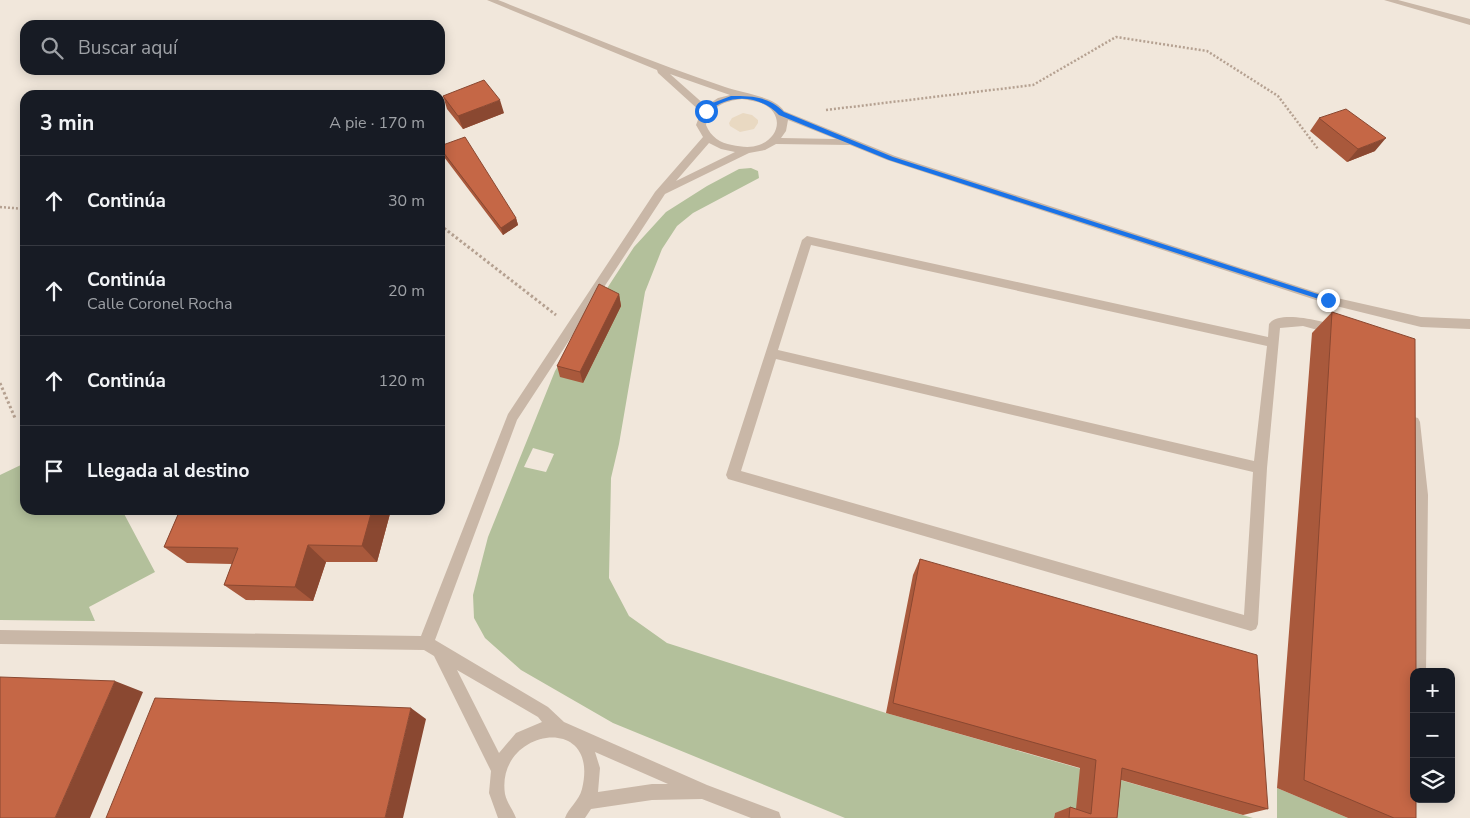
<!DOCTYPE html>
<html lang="es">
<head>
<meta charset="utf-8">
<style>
	:root { --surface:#171b24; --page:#242831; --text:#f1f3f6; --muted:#9ea1a6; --line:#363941 }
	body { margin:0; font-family:"Nunito Sans",sans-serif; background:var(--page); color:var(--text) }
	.controls { position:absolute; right:15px; bottom:15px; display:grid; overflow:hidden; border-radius:10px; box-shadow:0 2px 12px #0003 }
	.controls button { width:45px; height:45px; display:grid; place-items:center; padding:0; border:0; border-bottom:1px solid var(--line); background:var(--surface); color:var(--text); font:25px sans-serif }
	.stop { position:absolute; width:15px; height:15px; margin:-11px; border:4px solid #1a73e8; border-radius:50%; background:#fff }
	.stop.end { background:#1a73e8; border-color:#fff; box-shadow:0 1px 5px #0008 }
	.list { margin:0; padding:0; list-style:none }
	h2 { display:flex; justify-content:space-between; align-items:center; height:65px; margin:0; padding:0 20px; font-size:21px }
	h2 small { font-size:16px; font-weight:400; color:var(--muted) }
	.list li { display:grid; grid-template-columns:32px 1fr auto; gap:15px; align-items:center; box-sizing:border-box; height:90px; padding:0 20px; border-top:1px solid var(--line) }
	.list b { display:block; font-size:19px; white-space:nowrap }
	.list p { margin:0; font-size:16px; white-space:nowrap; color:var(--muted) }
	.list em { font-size:16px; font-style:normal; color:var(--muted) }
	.icon { flex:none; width:28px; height:28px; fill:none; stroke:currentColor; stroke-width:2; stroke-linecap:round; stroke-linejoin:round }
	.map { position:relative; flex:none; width:1470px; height:818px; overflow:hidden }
	.search { position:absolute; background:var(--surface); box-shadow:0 2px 12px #0003; left:20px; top:20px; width:425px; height:55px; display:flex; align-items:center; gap:12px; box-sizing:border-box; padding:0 18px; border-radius:15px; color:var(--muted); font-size:19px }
	.panel { position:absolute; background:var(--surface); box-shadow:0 2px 12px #0003; left:20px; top:90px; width:425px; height:425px; border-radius:15px }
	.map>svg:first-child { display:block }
	.green { fill:#b3c09b; fill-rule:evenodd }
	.plaza { fill:#e9d9c2 }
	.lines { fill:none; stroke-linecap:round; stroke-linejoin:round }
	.path-far1 { stroke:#b5a191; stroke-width:2.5; stroke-dasharray:2 2; stroke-linecap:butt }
	.path { stroke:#b5a191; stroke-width:3; stroke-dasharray:2.5 2.5; stroke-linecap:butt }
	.minor { fill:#c9b7a7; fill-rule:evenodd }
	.wall { fill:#a9593c }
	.shaded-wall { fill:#8a4831 }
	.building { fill:#c56746; stroke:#8a4831 }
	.route { fill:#1a73e8 }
</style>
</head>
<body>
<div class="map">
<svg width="1470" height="818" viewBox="0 0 1470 818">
	<rect width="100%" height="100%" fill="#f1e7db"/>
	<path class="green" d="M751,168l7,3 1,7 -66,35 -16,13 -15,23 -17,43 -26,152 -8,34 -2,100 20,38 38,27 219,70 367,105h-178l-20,-5 -1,5h-209l-232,-95 -92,-53 -36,-32 -11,-20 -1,-23 15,-58 67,-166 34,-55 45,-69 32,-35 41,-26 32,-17zM533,448l21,6 -8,18 -22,-5z
		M25,463v47h97l33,62 -66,35 6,14 -95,-1v-145z
		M1277,788l71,30h-71z"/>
	<path class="plaza" d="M743,113l9,2 6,5v3l-4,6 -14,3 -10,-6 -1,-3 3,-5z"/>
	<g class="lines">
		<path class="path-far1" d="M826,110l207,-25 83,-48 91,14 71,45 40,53
			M0,207l25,2"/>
		<path class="path" d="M440,225l116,90
			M0,383l15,35"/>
		<path class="minor" d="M487,0h11c76,30 151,61 227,87 16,6 50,9 59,24l111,45 433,140 93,21 49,2v10l-49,-2 -93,-23 -441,-144 -37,-15 -74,-1 -11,6 -16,3 -84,41 -148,226 -82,220 113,67 16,15 143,63 72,27 2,6h-30l-49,-19 -50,1 -61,9 -6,9h-20c4,-11 14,-17 17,-29 19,-78 -87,-60 -77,5 2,9 8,16 11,24h-18l-9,-25 2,-22 -57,-115 -10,-6 -424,-6v-14l421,6 87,-222 147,-222 48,-55 -7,-12 5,-13 -43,-39 -1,-3zM670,74l60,21 -12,3 -12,8zM742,99c6,1 13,2 19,4 23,9 20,34 -2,42 -8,3 -18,2 -27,0 -12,-2 -21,-8 -26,-20 4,-18 18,-24 36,-26zM788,120l48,19 -55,-1 5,-7zM709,143l12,6 14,3 -59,29zM457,670l81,47 4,5 -26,11 -17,20zM595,752l73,32h-16l-54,8 2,-24z
			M1384,0h14l72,19v6z
			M807,236l461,101 1,-13c10,-15 57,-2 71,3l2,3 -2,3 -4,2 -33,-9 -23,2 -13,140 -9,156 -2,5 -5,2 -523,-152 -2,-4 76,-235zM811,245l456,101 -13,115 -476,-111zM776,359l477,113 -9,143 -503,-144z
			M1414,417l4,1 2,4 8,73 -2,177h-12v6l-4,-6 4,-177 -6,-73 2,-4z"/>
	</g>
	<path class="wall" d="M443,96l61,17 -41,16 -16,-20z
		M1319,118l56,33 -28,11 -37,-31z
		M440,146l76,72 2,7 -15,10 -62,-82 -1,-4z
		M619,294l2,12 -38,77 -23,-6 -3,-11z
		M1332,312l84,506h-68l-71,-30 35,-455z
		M180,510h211l-14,52h-51l-13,39 -67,-1 -22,-15 8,-21 -45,-1 -23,-16z
		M920,559l348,250 -25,6 -122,-35 -4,38h-63l1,-5 15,-6 6,2 4,-41 -194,-55 27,-138z"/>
	<path class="shaded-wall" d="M500,100l4,13 -41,16 -5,-13z
		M1386,138l-11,13 -28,11 11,-13z
		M516,218l2,7 -15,10 -2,-7z
		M619,294l2,12 -38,77 -3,-11z
		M372,510h19l-14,52 -15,-16z
		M308,545l18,17 -13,39 -18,-14z
		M115,681l28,11 -53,126h-35z
		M411,708l15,11 -23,99h-18z"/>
	<path class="building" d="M484,80l16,20 -42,16 -15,-20z
		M1346,109l40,29 -28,11 -39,-31z
		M465,137l51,81 -15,10 -61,-80v-2z
		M599,284l20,10 -39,78 -23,-6z
		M1332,312l83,27 1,333h-2v127h2v19h-22l-90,-38z
		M180,510h192l-10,36 -54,-1 -13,42 -71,-2 14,-37 -74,-1z
		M920,559l337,96 11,154 -146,-41 -5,50h-48l1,-11 21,7 5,-54 -203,-57z
		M0,677l115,4 -60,137h-55z
		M155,698l256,10 -26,110h-279z"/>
	<path class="route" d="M731,96c21,0 37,0 53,16l109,45 437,141 1,2 -3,2 -439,-142 -110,-45c-19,-20 -50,-22 -71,-3l-5,-1 7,-7z"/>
</svg>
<div class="controls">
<button>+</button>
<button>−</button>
<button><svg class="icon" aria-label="layers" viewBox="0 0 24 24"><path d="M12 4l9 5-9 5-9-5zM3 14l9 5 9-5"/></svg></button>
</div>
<div class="stop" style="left:706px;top:111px"></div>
<div class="stop end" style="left:1328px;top:300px"></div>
<div class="search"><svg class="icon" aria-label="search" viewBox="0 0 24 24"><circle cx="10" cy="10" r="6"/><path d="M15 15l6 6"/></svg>Buscar aquí</div>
<section class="panel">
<h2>3 min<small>A pie · 170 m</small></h2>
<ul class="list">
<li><svg class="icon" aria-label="ahead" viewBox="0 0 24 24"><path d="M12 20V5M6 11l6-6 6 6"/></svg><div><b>Continúa</b></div><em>30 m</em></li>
<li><svg class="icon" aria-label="ahead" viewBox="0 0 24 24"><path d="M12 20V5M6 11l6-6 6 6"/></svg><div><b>Continúa</b><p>Calle Coronel Rocha</p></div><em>20 m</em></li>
<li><svg class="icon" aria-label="ahead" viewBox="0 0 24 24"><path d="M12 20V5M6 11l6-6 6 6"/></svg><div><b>Continúa</b></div><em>120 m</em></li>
<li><svg class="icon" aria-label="arrive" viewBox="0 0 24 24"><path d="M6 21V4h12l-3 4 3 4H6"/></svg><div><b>Llegada al destino</b></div></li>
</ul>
</section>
</div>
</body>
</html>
